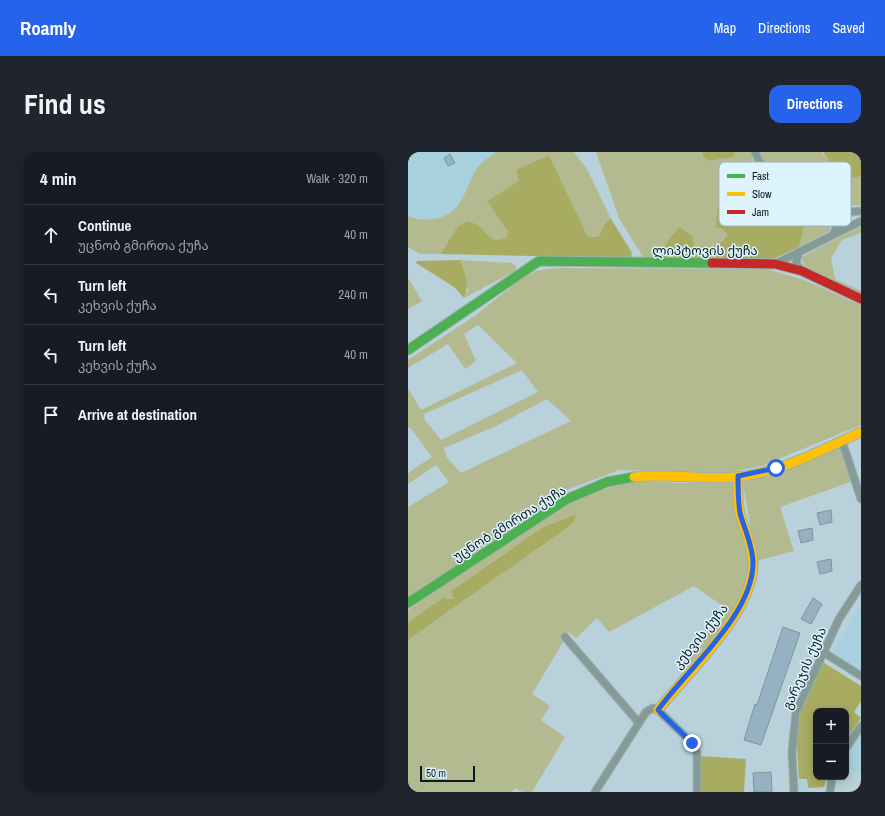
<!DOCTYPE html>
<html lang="en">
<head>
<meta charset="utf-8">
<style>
	:root { --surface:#171b24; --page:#20242c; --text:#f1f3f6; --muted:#9ea1a6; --line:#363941; --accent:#2563eb }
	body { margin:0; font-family:"Archivo Narrow","Noto Sans Georgian",sans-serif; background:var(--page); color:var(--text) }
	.controls { position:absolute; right:12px; bottom:12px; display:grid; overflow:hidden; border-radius:8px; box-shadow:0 2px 10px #0003 }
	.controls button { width:36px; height:36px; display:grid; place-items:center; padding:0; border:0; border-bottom:1px solid var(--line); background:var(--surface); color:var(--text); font:20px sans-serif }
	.scale { position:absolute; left:12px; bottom:10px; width:55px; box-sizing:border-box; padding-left:4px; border:2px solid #091b21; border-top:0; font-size:11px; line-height:14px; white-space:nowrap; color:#091b21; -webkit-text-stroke:3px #def4fd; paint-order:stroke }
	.stop { position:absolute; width:12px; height:12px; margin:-9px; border:3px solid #2563eb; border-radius:50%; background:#fff }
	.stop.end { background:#2563eb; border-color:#fff; box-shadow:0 1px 4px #0008 }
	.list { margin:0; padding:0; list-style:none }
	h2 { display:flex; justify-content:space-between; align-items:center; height:52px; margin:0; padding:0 16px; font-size:17px }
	h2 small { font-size:13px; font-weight:400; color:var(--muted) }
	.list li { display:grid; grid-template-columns:26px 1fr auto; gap:12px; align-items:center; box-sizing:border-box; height:60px; padding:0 16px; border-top:1px solid var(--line) }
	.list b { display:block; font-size:15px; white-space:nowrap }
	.list p { margin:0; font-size:13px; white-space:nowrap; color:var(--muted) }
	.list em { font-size:13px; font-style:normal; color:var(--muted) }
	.icon { flex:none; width:22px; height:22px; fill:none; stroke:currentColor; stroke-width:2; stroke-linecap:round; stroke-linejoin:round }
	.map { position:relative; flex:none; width:453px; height:640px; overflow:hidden; border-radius:12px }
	header { display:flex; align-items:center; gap:24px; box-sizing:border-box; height:56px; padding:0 20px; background:var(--accent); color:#fff }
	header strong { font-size:19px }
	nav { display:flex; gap:22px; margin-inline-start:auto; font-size:14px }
	.intro { display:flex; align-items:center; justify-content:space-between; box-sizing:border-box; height:96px; padding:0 24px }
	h1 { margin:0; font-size:28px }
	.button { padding:10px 18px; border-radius:12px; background:var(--accent); color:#fff; font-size:14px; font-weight:700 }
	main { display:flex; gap:24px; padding:0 24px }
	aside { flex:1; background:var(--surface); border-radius:12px; box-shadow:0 2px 10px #0003 }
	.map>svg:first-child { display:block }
	.built { fill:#a8d1e0 }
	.green { fill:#b4ba90; fill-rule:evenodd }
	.forest { fill:#a8ac62 }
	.building { fill:#94b2c2; stroke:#83939c }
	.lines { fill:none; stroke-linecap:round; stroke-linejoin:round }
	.street-casing { stroke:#9bafb6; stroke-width:9 }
	.fast-casing { stroke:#9bafb6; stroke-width:11 }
	.slow-casing { stroke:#9bafb6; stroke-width:11 }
	.jam-casing { stroke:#9bafb6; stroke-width:11 }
	.street { stroke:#859b96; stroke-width:7 }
	.fast { stroke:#4caf50; stroke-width:9 }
	.slow { stroke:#ffc107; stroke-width:9 }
	.jam { stroke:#c62828; stroke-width:9 }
	.route { stroke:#2563eb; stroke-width:5 }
	.labels { text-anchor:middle; stroke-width:3; stroke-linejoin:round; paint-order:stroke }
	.street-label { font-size:13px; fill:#091b21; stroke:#def4fd }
	.key { fill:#def4fd; stroke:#9eb3bb; stroke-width:1 }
	.key-label { font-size:11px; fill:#091b21 }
</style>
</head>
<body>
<header>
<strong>Roamly</strong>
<nav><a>Map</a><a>Directions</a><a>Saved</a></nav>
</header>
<div class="intro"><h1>Find us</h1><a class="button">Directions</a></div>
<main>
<aside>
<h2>4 min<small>Walk · 320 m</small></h2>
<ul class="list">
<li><svg class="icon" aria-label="ahead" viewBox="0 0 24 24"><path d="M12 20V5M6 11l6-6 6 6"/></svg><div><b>Continue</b><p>უცნობ გმირთა ქუჩა</p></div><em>40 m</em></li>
<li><svg class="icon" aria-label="left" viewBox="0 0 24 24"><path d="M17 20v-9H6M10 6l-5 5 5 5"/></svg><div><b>Turn left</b><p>კეხვის ქუჩა</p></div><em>240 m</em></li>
<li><svg class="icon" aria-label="left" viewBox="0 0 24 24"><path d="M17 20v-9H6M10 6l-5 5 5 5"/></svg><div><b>Turn left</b><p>კეხვის ქუჩა</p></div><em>40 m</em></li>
<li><svg class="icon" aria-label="arrive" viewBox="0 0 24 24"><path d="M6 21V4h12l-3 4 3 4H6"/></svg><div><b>Arrive at destination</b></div></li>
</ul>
</aside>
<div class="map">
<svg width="453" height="640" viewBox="0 0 453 640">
	<rect width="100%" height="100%" fill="#b8d1da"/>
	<path class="built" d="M0,0h88l-18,15 -19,38 -8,8 -16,6h-14l-13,-3z
		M451,455l2,1v62l-29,-17z
		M453,576v47l-15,-8v-15z
		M391,628h7l1,12h-8z"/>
	<path class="green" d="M88,0h78l13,17 24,50c-7,4 -8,12 -13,18h-10l-39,-82 -33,16 4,10 -33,20 21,31 -2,6c-14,4 -18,0 -27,-12l-32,16 -7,12h-20l-12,-7v-31c16,7 40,4 51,-12 7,-11 11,-24 18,-36 4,-6 13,-11 19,-16z
		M188,0h107v5l6,4 23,-4 3,-5h16l5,17 17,24 -12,-4 -39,40 5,7c-10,20 -41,8 -59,4l-11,18 -12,2 -26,-42z
		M352,0h63l-1,2 39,22v29c-16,1 -37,6 -53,2 -20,-5 -42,-36 -48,-55z
		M386,56l14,7 21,3 1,13 -31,16 5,-17z
		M453,74v7l-19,7 -11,18 4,21 26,12v3l-55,-26 -4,-8 1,-4z
		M52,108l52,3 5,4 -2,4 -51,27 4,-8z
		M148,116l211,1 37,11 57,25v120l-97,40 -37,8 -108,-3 -50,19 -161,109v-91l41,-25 -13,-17 -28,19v-11l24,-16 -22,-30 -2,1v-40l13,22 96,-47 -39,-38 -14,9 12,27 -11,8 -17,-25 -40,24v-8l68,-45 45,-36 15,-8zM114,218l16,22 -97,48 -16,-20 -1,-6zM139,247l24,22 -110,52 -14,-15 -3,-10 52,-22z
		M0,126l14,23 -14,8z
		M431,294l14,35 -73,26 14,44 -38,10 -13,-78z
		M227,329l49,2 51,-1c5,24 19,75 14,97 -5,24 -42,66 -59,85l-5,-4 42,-51 -33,-23 -85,46 -12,-14 -21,20 -7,-6 -37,62 18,12 -9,14 24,17 -33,55h-9l-8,-4 -3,4h-104v-152l156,-110 11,-16 -32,13 -92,64 3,8 -11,-1 -35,24v-12c54,-37 113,-83 171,-112 18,-8 37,-12 56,-17z"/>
	<path class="forest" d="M295,0h32l-2,5 -24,4 -6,-4z
		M415,0h38v24l-17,4z
		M141,3l39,82h10c5,-6 5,-14 13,-18l20,32 1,4 -2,3 -190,-4 18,-28 11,-5c3,2 8,3 11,6 10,10 10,15 26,11l2,-6 -21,-31 32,-20 -3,-11z
		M353,37c15,4 38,16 42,34 2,8 -2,16 -4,24l-26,12 -116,-1 11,-18 12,-13 12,9 2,10c13,1 26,3 33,-11l-5,-6 -6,-2c1,-7 0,-17 4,-22 8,-13 27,-15 41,-16z
		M52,108c5,15 10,23 4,38l-10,-11 -38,-24 1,-2z
		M168,362l-2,8 -10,8 -156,110v-18l35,-24 11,1 -3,-8 92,-64z
		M413,509l40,25v15l-7,11 7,6 -15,21v-28h-30v66h11l-3,10 -16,1 -1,-9h-8l-3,-48 2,-18z
		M291,604l47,3 -2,33h-45z"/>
	<path class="building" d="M42,2l5,9 -7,3 -4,-8z
		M423,358l1,12 -12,3 -3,-12z
		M404,376l1,12 -12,3 -3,-12z
		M423,407l1,12 -12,3 -3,-12z
		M405,446l9,6 -11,20 -10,-5z
		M375,475l17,6 -39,112 -17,-5 11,-36 2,1z
		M363,620l1,20h-18l-1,-19z"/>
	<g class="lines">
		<defs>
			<path id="street" d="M347,0c25,55 47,66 106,59
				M422,62l7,4 1,5 -5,12
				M391,100l-3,11 6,8
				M367,112l86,-43
				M434,289l19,58
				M157,485l74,86
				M415,500l38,24
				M438,596l15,-22
				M187,640l51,-80 7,-4 5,2 34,33 5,9v40
				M386,640l-2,-40 4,-40 43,-93 22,-34
				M422,640l2,-15"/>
			<path id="fast" d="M0,198l131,-89 173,2
				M0,451l159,-104 40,-17 27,-5"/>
			<path id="slow" d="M226,325c34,-4 68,3 101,0 45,-4 86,-27 126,-45
				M250,558c30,-38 97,-98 95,-149 -1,-17 -9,-32 -13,-47 -3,-12 -2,-25 -2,-37"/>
			<path id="jam" d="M304,111l63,1 27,7 59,28"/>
		</defs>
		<use href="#street" class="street-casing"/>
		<use href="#fast" class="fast-casing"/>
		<use href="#slow" class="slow-casing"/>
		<use href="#jam" class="jam-casing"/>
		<use href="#street" class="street"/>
		<use href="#fast" class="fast"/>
		<use href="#slow" class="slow"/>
		<use href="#jam" class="jam"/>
	</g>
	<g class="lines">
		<path class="route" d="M284,591l-34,-33c29,-41 95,-95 95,-147 0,-17 -9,-35 -13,-50 -2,-12 -2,-24 -2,-37l38,-8"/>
	</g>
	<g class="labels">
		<g class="street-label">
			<text x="297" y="103">ლიპტოვის ქუჩა</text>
			<text transform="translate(101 371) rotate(-32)" y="5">უცნობ გმირთა ქუჩა</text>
			<text transform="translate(292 484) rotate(-51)" y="5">კეხვის ქუჩა</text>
			<text transform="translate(396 516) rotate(-66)" y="5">გარეჯის ქუჩა</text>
		</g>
	</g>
	<rect x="311" y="10" width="132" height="64" rx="6" class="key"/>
	<rect x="319" y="22" width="18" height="4" fill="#4caf50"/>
	<rect x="319" y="40" width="18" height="4" fill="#ffc107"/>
	<rect x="319" y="58" width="18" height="4" fill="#c62828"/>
	<g class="key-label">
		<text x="344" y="28">Fast</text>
		<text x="344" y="46">Slow</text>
		<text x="344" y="64">Jam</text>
	</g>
</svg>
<div class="controls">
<button>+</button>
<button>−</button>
</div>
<div class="scale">50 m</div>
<div class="stop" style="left:368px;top:316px"></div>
<div class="stop end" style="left:284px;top:591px"></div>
</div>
</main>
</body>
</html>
